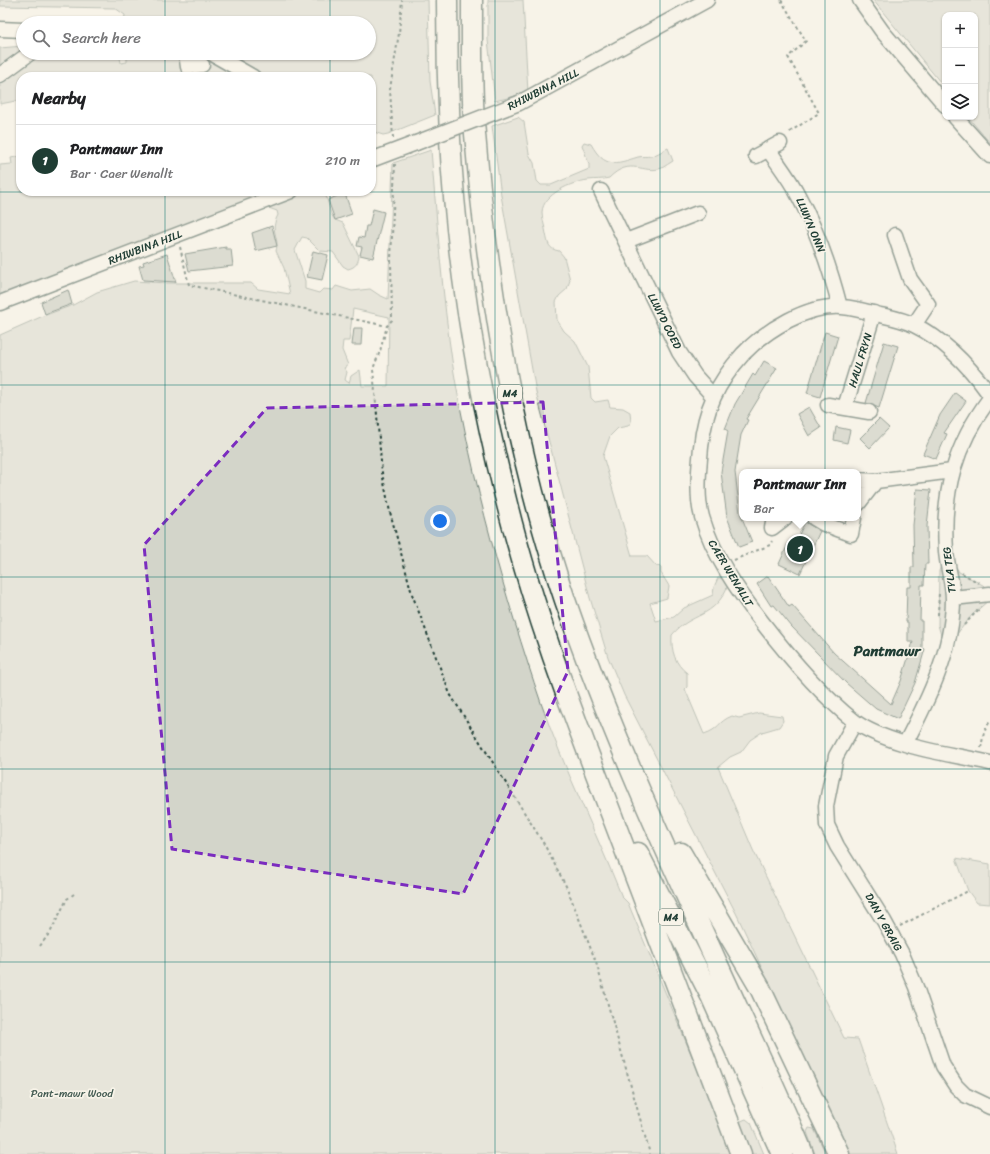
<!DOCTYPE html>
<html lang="en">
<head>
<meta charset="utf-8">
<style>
	:root { --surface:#fff; --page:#f6f6f6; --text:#202124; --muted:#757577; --line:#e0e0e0; --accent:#1f3d34 }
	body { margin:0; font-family:Sriracha,sans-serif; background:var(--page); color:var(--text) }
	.controls { position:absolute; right:12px; top:12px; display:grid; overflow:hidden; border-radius:8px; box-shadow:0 1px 3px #0004 }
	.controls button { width:36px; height:36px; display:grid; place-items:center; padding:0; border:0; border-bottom:1px solid var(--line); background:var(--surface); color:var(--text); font:20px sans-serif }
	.you { position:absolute; left:440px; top:521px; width:14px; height:14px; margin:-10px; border:3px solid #fff; border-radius:50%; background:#1a73e8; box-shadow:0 0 0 6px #1a73e833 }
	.badge { display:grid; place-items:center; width:26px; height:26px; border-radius:50%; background:var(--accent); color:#fff; font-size:13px; font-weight:700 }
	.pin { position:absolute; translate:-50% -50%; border:2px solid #fff; box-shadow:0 1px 4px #0006 }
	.popup { position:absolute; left:739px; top:469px; width:122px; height:52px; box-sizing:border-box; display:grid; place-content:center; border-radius:8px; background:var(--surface); filter:drop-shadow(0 1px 3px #0005); font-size:13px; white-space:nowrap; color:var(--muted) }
	.popup b { font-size:15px; color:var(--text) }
	.popup::after { content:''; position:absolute; left:50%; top:100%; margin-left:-8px; border:8px solid transparent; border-top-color:var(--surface) }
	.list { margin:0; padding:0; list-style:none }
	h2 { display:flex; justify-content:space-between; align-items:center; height:52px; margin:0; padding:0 16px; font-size:17px }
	h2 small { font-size:13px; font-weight:400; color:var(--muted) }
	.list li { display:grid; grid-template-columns:26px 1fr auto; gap:12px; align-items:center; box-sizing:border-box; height:72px; padding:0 16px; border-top:1px solid var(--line) }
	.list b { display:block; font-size:15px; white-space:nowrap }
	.list p { margin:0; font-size:13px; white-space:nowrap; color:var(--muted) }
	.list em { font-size:13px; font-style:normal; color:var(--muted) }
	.icon { flex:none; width:22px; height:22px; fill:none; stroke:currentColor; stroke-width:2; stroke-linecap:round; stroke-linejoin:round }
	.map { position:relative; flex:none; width:990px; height:1154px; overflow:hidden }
	.search { position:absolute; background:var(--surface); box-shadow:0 1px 3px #0004; left:16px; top:16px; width:360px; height:44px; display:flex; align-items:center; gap:10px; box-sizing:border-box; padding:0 14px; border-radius:22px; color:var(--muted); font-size:15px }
	.panel { position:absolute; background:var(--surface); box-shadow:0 1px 3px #0004; left:16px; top:72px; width:360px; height:124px; border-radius:16px }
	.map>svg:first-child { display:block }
	.green { fill:#d3d5ca; stroke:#79897f; fill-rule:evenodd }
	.building { fill:#bbc1b6; stroke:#1f3d34 }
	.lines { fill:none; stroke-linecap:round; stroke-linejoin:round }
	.minor-casing { stroke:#1f3d34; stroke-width:17 }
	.highway-casing { stroke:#1f3d34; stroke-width:23 }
	.path { stroke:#1f3d34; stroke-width:2; stroke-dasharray:3 3; stroke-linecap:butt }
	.minor { stroke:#f7f3e8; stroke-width:14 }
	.highway { stroke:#f7f3e8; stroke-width:20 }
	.minor-bridge-casing { stroke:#1f3d34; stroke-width:17; stroke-linecap:butt }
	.minor-bridge { stroke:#f7f3e8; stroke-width:14 }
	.marked { fill:none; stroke:#7b2cbf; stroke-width:3; stroke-dasharray:8 5; stroke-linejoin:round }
	.grid { fill:none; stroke:#0f766e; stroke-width:1; stroke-opacity:0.55 }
	.labels { text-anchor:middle; stroke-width:3.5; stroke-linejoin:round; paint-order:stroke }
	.shield { fill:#f7f3e8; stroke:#60746a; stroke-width:1 }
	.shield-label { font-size:10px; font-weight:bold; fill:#1f3d34 }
	.street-label { font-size:11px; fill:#1f3d34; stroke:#f7f3e8 }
	.park-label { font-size:11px; fill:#435b52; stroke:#f7f3e8 }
	.district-label { font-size:15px; font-weight:bold; fill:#1f3d34; stroke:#f7f3e8 }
</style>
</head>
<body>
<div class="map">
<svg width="990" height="1154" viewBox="0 0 990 1154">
	<rect width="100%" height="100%" fill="#f7f3e8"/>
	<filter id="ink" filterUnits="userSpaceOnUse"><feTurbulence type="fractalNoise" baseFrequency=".025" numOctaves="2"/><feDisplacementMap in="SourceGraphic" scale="8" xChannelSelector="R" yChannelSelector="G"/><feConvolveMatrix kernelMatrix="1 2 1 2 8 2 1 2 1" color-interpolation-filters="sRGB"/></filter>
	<g filter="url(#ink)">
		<path class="green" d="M0,0h428l2,81 5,34 -47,19 -5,1 -12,-4v-54h-350v23l-21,4v-25c13,-9 35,-32 51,-23l48,1 1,-4h19l2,10 6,-1v-9h242v-30h-245l1,-8 -10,-7 -115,-2z
			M488,0h35l5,93 -33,8 -7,-61z
			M873,0h117v143l-22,-26h7v-102h-30v73z
			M23,46v7l-23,17v-22z
			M518,117l6,5 5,32 5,9 3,18 4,4h10l38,-16v-5l-7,-19 2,-3 7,2c14,25 24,20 47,13 4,-1 8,0 13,-1 5,-1 11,-5 17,-8l5,13c-4,2 -7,5 -11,7 -19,7 -31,-12 -53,10 -7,2 -14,1 -21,2 -16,2 -45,14 -46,32 0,7 3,15 4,22 2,9 2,15 13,17l5,6 6,23 -3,9 -8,7 -3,6 1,18 7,11 11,10 13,26 3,31 4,4 13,-2 2,7 13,1 7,4 1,10 -3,4 -10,2 -8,8 -7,20 29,100h15l9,10 5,1v6l8,13 -2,12 -17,5 6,18 18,-4 10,-9 29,-13 1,-8 4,-9c5,0 8,2 10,7 -13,34 -37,27 -56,50 -1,16 3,29 15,38v14l-2,2 19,45c16,-5 13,-12 28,-18l7,2 20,-5 23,3 1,5 -4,6 -17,5 -12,8 -9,12 -11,5 -12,10 35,83 91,188 14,1 40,115h-49l-112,-239 -113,-220 -16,-38 -18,-59 -54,-206 -35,-197 -9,-69z
			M431,150c6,72 11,145 22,217 19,114 51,227 88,336 23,66 55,129 81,194l6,6 83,199 19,52h-730v-819l43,-19 30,-11 24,-13 37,-11 32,2h85l7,6 32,5 -6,-26 -8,-17c4,-15 -7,-19 2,-36l-1,-4 -11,-4 -266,96v-138l12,-1 -1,-6 10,-2v35h300l5,5 5,18 4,6 8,3 16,33c-1,7 -3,11 -11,13l-5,-3 -10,-14 -13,-1 -13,-13 -5,-1 -7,13 10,31v8l14,4 4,-4 10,1 3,-4 16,5 18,-2 9,6 9,4 5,-136zM353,309l36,8 -1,69h-26l-2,-16 -9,6 -2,7 -4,-3 2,-8 -3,-4 4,-3 -6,-15 1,-9h6z
			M946,552l13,20 31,17v10l-18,16 -27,34 -7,-24 1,-54z
			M956,858l34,6v40l-13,-1 -9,-12z
			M746,1119l5,4 13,31h-17l-9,-25 3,-8z
			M809,1128l5,1 12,25h-11l-8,-22z"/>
		<path class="building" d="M341,191h3l8,23 -17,6 -7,-20 9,-4 -2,-3z
			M373,209l11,3 -11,46 -13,-3 2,-8 -5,-1 2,-9 5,1 2,-12h3z
			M272,226l5,20 -21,5 -4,-18z
			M226,247v2h5l2,17 -44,5 -4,-17z
			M313,251l15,4 -6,25 -15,-3z
			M167,254l9,28 -33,-2 -4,-14 5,-1 -1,-3z
			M68,290l4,14 -27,10 -4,-12z
			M354,328h8l-1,17h-9z
			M825,332l13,4 -18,61 -13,-4z
			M884,342l14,4 -19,62 -13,-5z
			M764,361l13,7 -31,51 2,1 -7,15 -6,37 5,41 12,29 -13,5 -12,-30 -6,-45 7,-41 -3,-2 10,-25 18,-30 2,2z
			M955,393l11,8 -22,32 3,1 -11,25 -13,-5 17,-39z
			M809,407l12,21 -12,8 -12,-22z
			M879,419l10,9 -19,20 -10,-10z
			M836,427l14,3 -3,13 -13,-3z
			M917,489l14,1 -4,36 1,38h-3l-1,21h-3l-1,36h2v27l3,1 -10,34 -17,36 -22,-10 -30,-26 -54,-56 -18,-22 -3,1 -14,-22 11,-8 21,31 3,-2 42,48 57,51 10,-23 12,-39h-5v-20h-2l1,-35h4v-20h3l-1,-42z
			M805,522l15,9 -20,43 -21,-10 10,-22 5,3z"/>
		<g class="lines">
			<defs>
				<path id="minor" d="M860,0l22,31 63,74
					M0,29l23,1
					M186,53l2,14 14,-2
					M211,53l42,24
					M0,75l30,-22
					M519,103l188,-103
					M955,117l35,39
					M768,149c10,15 22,30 30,46 19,35 32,73 42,112
					M756,156l24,-13
					M371,160l45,-17
					M601,191l78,161 16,24 18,20
					M895,235l15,44 18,25 -14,21
					M626,241l72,-28
					M0,303l291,-112
					M990,395c-20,-28 -45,-55 -76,-70 -12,-6 -25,-8 -38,-11 -11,-3 -22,-6 -34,-7 -34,-3 -76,23 -99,47 -26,29 -38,55 -42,93 -2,22 -5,49 1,70 11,38 36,74 60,105 27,35 57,71 92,99 14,11 35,18 51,23 28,9 57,12 85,19
					M828,405l41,7
					M845,407l29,-94
					M858,480l18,1 76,-10
					M858,504l18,-23
					M774,518l-2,10 13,-10
					M814,518l10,6 27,10 3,-16
					M953,598l37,-4
					M855,722l-19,34 -10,50 1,19 10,21 47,75 18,33 14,33 27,79 13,20 9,9 25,12
					M905,744c23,-44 48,-94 48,-145 0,-16 -6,-32 -7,-48 -4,-60 9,-106 44,-153"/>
				<path id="highway" d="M447,0c0,46 1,93 3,139 6,120 26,240 55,357 27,112 68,218 109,325 42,111 84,222 127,333
					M472,0c0,45 -1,90 3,134 13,157 39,316 90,466 48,139 112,275 173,409 22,48 45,96 65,145
					M638,853l73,143 71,158
					M681,853l79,135 79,166"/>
			</defs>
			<use href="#minor" class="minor-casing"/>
			<use href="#highway" class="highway-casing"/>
			<path class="path" d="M781,0l25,41 -18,16 31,56 -31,20
				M393,138l-3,-49 9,-56 3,-33
				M395,164l-4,96 1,60 -5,6 -7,25 -7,18 9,104 8,39 22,82 38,100 94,150 23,44 29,74 54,192
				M180,247l9,38 198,41
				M734,560l36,-15 2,-4
				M962,573l17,10
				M938,615l1,-23
				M964,625l16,-17
				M981,748l3,-16 6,-11
				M900,926l68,-35
				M40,946l11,-15 16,-32 7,-5"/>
			<use href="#minor" class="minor"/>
			<use href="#highway" class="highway"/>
			<defs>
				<path id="minor-bridge" d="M416,143l103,-40"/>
			</defs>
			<use href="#minor-bridge" class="minor-bridge-casing"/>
			<use href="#minor-bridge" class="minor-bridge"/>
		</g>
	</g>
	<path d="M0 0H990V1154H0ZM543,402l25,269 -105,223 -291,-45 -28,-304 123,-137z" fill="#f7f3e8" fill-opacity=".55" fill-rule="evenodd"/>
	<path class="marked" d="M543,402l25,269 -105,223 -291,-45 -28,-304 123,-137z"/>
	<path class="grid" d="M165,0v23M330,0v23M495,0v1154M660,0v1154M825,0v1154M165,53v24M330,53v24M165,191v963M330,191v963M0,192h990M0,385h990M0,577h990M0,769h990M0,962h990"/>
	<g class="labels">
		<g class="shield">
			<rect x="498" y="385" width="24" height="16" rx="3"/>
			<rect x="659" y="909" width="24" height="16" rx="3"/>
		</g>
		<g class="shield-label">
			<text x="510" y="397">M4</text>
			<text x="671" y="921">M4</text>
		</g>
		<g class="street-label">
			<text transform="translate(543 89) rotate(-27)" y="4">RHIWBINA HILL</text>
			<text transform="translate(811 225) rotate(67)" y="4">LLWYN ONN</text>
			<text transform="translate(145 247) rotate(-21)" y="4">RHIWBINA HILL</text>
			<text transform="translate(665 321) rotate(63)" y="4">LLWYD COED</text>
			<text transform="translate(860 360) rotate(-73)" y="4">HAUL FRYN</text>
			<text transform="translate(949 570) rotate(-97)" y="4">TYLA TEG</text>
			<text transform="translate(731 573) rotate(59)" y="4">CAER WENALLT</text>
			<text transform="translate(884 922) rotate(61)" y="4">DAN Y GRAIG</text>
		</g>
		<g class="park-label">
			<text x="72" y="1097">Pant-mawr Wood</text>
		</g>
		<g class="district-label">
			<text x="887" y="656">Pantmawr</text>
		</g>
	</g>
</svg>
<div class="controls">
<button>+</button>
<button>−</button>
<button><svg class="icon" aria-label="layers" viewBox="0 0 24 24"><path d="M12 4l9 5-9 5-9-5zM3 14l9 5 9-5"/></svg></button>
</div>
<div class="you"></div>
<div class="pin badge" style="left:800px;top:549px">1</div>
<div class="popup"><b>Pantmawr Inn</b>Bar</div>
<div class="search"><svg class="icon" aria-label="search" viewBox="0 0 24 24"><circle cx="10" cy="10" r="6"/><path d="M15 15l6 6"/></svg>Search here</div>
<section class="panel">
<h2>Nearby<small></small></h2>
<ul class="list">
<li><span class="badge">1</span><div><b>Pantmawr Inn</b><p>Bar · Caer Wenallt</p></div><em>210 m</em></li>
</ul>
</section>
</div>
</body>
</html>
